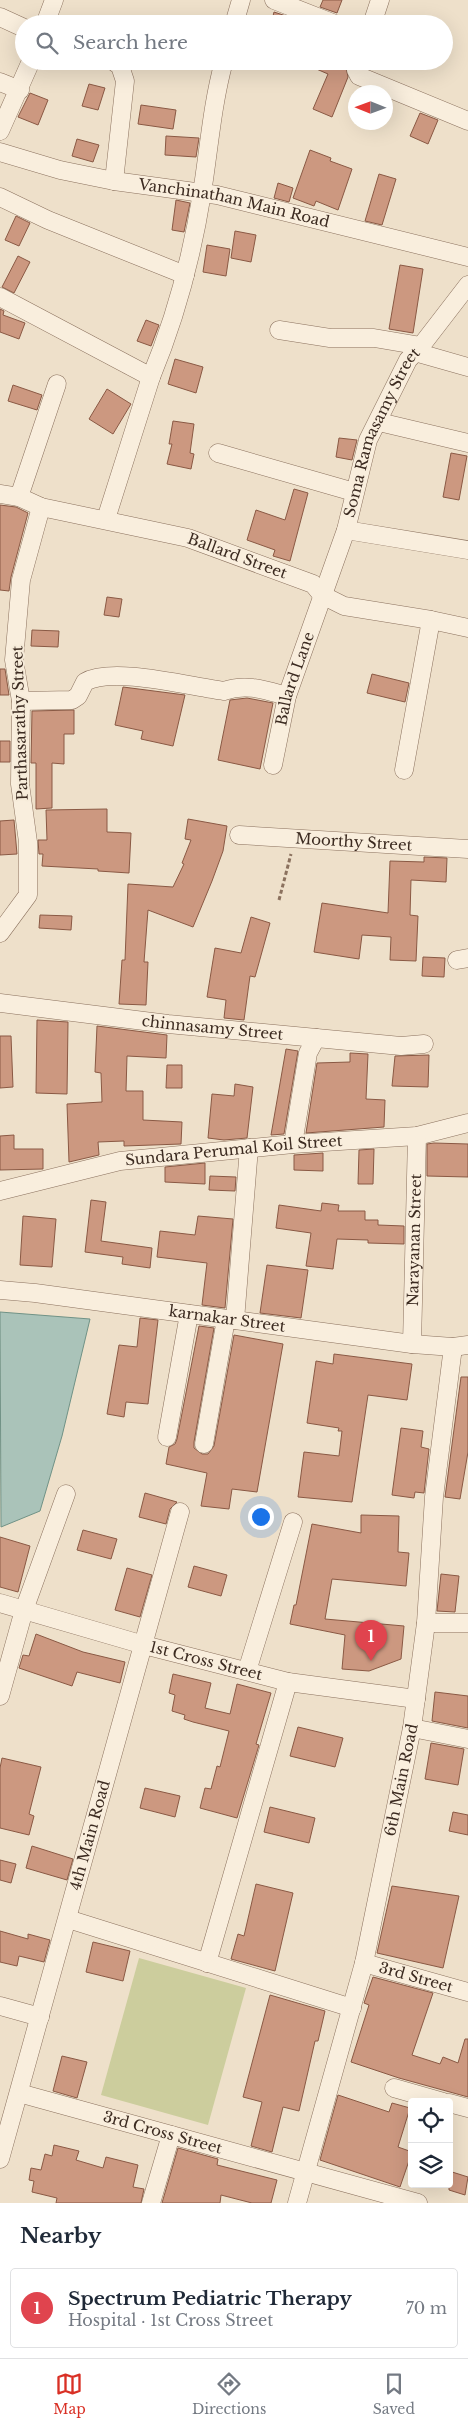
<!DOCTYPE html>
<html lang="en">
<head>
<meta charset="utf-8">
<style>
	:root { --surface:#fff; --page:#f6f6f7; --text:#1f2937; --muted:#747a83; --line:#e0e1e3; --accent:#d93025 }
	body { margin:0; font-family:"Libre Baskerville",serif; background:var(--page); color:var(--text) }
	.controls { position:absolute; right:15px; bottom:15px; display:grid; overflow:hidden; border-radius:5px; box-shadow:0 5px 20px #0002 }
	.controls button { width:45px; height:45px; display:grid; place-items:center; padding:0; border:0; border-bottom:1px solid var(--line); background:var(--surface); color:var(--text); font:25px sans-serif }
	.compass { position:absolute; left:348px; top:85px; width:45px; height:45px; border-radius:50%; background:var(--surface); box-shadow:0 5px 20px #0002; rotate:271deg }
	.you { position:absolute; left:260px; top:1516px; width:18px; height:18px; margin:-12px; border:4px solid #fff; border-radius:50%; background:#1a73e8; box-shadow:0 0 0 8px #1a73e833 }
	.badge { display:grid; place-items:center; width:32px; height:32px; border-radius:50%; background:var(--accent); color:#fff; font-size:16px; font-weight:700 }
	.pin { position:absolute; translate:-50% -41px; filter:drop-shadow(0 1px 2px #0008) }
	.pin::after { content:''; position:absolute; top:26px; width:18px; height:15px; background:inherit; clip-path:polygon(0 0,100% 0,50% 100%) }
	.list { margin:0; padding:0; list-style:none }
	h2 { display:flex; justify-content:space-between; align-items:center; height:65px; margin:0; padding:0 20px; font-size:21px }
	h2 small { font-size:16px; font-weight:400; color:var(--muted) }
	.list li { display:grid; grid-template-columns:32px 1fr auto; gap:15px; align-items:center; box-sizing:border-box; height:80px; margin:0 10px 10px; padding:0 10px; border:1px solid var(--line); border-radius:5px }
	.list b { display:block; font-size:19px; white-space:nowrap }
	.list p { margin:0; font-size:16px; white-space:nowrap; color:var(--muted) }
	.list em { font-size:16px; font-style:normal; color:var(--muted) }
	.icon { flex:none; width:28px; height:28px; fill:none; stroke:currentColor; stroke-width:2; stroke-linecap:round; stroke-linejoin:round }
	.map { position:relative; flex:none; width:468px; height:2203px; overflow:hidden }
	.search { position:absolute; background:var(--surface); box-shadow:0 5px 20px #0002; left:15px; right:15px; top:15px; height:55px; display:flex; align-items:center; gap:12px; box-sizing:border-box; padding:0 18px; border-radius:28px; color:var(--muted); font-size:19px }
	.sheet { height:155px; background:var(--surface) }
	nav { display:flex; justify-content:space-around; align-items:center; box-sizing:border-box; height:70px; border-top:1px solid var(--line); background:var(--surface); font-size:14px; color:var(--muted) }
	nav a { display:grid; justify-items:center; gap:2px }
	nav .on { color:var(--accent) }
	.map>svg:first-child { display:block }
	.green { fill:#cccd9d }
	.water { fill:#aac3b9; stroke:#709286 }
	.building { fill:#cc9880; stroke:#8a5944 }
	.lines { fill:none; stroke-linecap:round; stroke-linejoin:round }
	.minor-casing { stroke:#8b715e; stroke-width:19 }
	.path { stroke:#8b715e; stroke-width:3; stroke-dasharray:4 2.5; stroke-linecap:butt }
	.minor { stroke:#f9eedd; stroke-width:18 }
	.labels { text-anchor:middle; stroke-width:4; stroke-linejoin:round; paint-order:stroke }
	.street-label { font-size:15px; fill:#3c2b21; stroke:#f6ebd9 }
</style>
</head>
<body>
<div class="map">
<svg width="468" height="2203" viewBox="0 0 468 2203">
	<rect width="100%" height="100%" fill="#eee0ca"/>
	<path class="green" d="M139,1958l107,30 -38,137 -107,-30z"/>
	<path class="water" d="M0,1312l90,7 -28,117 -22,75 -39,16z"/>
	<path class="building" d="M323,0h19l-5,13 -17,-6z
		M274,12l15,5 -2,7h-16z
		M298,61h50l-2,6 2,10 -16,40 -19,-8 15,-35z
		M89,84l16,4 -7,22 -16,-4z
		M30,93l18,7 -10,25 -20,-8z
		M141,105l35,5 -3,19 -35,-5z
		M420,113l18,7 -10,24 -18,-8z
		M166,136l33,2 -3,19 -31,-2z
		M77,139l22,6 -6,17 -21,-6z
		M310,150l21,8 -1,3 22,8 -14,41 -22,-9 -2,5 -21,-8z
		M379,174l17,5 -14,46 -17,-4z
		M278,183l15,5 -4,14 -15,-4z
		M176,200l14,3 -6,29 -12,-2z
		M16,216l14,7 -11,23 -14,-6z
		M235,231l21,4 -5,27 -20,-4z
		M207,245l23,4 -4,27 -23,-4z
		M18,256l12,6 -16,31 -12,-6z
		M400,265l23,4 -10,64 -24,-4z
		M0,309l4,2 -1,4 22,8 -6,16 -19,-7z
		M146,320l13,5 -8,21 -14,-5z
		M175,359l28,8 -7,26 -28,-9z
		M13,385l29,10 -5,15 -29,-9z
		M107,389l24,15 -18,30 -24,-15z
		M173,421l21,3 -4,29 4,1 -3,15 -24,-5 5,-20h-3z
		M339,438l18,2 -5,20 -16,-3z
		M451,453l16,3 -8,44 -16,-3z
		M294,489l14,4 -18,68 -17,-5 2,-6 -28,-10 9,-30 29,10z
		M0,505l16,2 12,6 -17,64 -2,14 -9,-1z
		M107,597l15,2 -3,18 -15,-2z
		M32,630l27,1 -1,16 -27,-1z
		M0,669h5l4,26h-9z
		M372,674l37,9 -4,19 -38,-9z
		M123,687l62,8 -12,51 -32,-7 2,-8 -28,-6z
		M247,698l26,5 -13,66 -42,-9 12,-60z
		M74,710v24h-10v30l-12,-1v45l-16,1v-46h-5l1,-52z
		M0,741h10v21h-10z
		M107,809v23l24,1 -2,40 -31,-2v-2l-56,-3 1,-12h-4l-1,-14h9l-1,-30z
		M188,819l39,7 -4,25 -11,30 -19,46 -45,-17 -4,52h4l-2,43 -27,-1 3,-44h3l3,-76 45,3 11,-23 -2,-1 9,-23 -6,-1z
		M14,820l3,34 -17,1v-34z
		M424,857l23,1 -1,24 -35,-2 -1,35 8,1 -2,45 -26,-1 1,-23 -29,-2 -3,24 -45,-7 8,-49 66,10 2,-52 34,1z
		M40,915l32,1 -1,14 -32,-2z
		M251,917l19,6 -15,54 -5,-1 -6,44 -20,-2 2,-18 -19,-3 8,-49 26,5z
		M423,957l22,1 -1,19 -22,-1z
		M37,1020l31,2 -1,72 -31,-1z
		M97,1026l70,9 -1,23 -39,-2 -1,35h17v29l39,2 -1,22 -57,2v-5l-26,1 1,13 -30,7 -2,-58 35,-2 -1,-29 -6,-1z
		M0,1036h11l2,51 -13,1z
		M286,1049l12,2 -14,83 -13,1z
		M350,1053l18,1 -2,45 19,1 -1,27 -78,6 11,-70 33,-1z
		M429,1055l-1,32 -36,-1 3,-30z
		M167,1065h15v23h-16z
		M235,1084l18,3 -6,51 -23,2 -16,-2 4,-44 22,2z
		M14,1135v14h29v20l-43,1v-34z
		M434,1143l34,1v33l-41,-1v-32z
		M374,1149l-1,35h-15l1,-34z
		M323,1153v18l-29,-1v-15z
		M205,1163v21l-40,-2v-15z
		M210,1176l26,1 -1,14 -26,-1z
		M91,1200l15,2 -5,39 51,7 -2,20 -28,-4 1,-7 -38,-5z
		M322,1203l17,2 -1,6h27v9h13v5l26,1v18l-36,-1v-3l-31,-1 -4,30 -27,-3 5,-33 -35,-5 3,-23 42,6z
		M23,1216l33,3 -4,48 -32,-2z
		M198,1216l35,3 -8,89 -23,-3 5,-42 -50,-6 3,-26 35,4z
		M267,1265l41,5 -7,48 -41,-5z
		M140,1318l18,2 -10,84 -22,-2 -2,15 -17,-3 12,-69 18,2z
		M199,1326l15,2 -20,114v6l8,6h6l6,-8 20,-111 49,9 -26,148 -25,-3 -3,20 -28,-3 6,-33 -41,-9 3,-17 6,-3 2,-5z
		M334,1354l78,10 -5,36 -39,-5 -16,107 -54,-5 6,-45 35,4 3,-25h-4l1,-3 -32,-5 9,-62 17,3z
		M461,1377h7v75l-8,47 -15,-2z
		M401,1428l22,3 -2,16 8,2 -5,44 -9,-1 -1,6 -22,-3z
		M145,1493l32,9 -7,7 -4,15 -27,-7z
		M361,1515l38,1 -1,36 11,1 -3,33 -74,-7 -7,40 79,7 -3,33 -32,12 -27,-2 3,-34 -55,-11 4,-19h2l16,-81 49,9z
		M83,1530l34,9 -6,20 -34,-9z
		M0,1537l30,9 -12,46 -18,-5z
		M194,1566l33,9 -6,21 -33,-9z
		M127,1568l25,7 -12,42 -25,-7z
		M441,1574l18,2 -4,36 -18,-1z
		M36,1634l47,18 42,10 -5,21 -43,-11 -5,14 -53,-18 4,-13 6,1z
		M173,1674l38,9 -6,25 25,6 7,-30 34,9 -15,51 3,1 -22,73 -37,-10 5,-20 6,1 6,-23 3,1 9,-36 -36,-9 -9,-3 1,-4 -13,-4 3,-16 -6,-2z
		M435,1692l33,4v32l-36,-7z
		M298,1727l45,11 -8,29 -45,-11z
		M431,1743l33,6 -6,36 -33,-6z
		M2,1758l39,9 -12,47 5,2 -5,19 -29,-7v-60z
		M145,1788l35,8 -5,21 -35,-9z
		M270,1807l45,11 -6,25 -45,-11z
		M453,1812l15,3v20l-19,-4z
		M32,1846l41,13 -6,21 -41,-12z
		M0,1860l16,4 -5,19 -11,-3z
		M256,1884l37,9 -18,78 -44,-12 7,-25 6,2z
		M392,1886l67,10 -16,72 -66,-15z
		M0,1931l28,8v-5l22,6 -6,22 -25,-6 -2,10 -17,-4z
		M93,1942l37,9 -7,30 -37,-9z
		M373,1977l60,16 -21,62 28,9 3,-7 15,6 7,-24h3v58l-69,-19 -48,-16 18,-57 -5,-2z
		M270,1995l55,16 -7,30h-3l-16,70 -16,-4 -11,45 -21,-6 11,-44 -19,-5z
		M62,2056l25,6 -10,36 -24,-7z
		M338,2095l51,17 3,-9 18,5 -12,39 14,5 -12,35 -80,-27z
		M54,2145l25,6 -3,9 27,8 3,-11 32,8 -5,22 11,2 -3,14h-85l1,-5 -25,-6 2,-11 -5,-1 2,-12 10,2 4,-16 7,2z
		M178,2148l40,11 -1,6 60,15 -6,23h-19l-31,-8 -1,8h-58z
		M449,2171l19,6 -3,18 -16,-5z"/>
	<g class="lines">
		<defs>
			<g id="minor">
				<path d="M274,0l61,24"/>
				<path d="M0,17l24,11"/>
				<path d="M45,24l9,-24"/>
				<path d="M234,24l7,-24"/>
				<path d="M372,24l8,-24"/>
				<path d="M113,61l7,5 5,15 -11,100"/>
				<path d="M359,61l-3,9 3,6 109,45"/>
				<path d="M0,82l20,8"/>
				<path d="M0,131l31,-70"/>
				<path id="s1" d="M0,152l60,18 54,11 103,14 251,62"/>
				<path d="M0,197l48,23 137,55"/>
				<path d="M0,297l151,80 -45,142"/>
				<path d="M279,330l51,8h44l47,8"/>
				<path d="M415,352l53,15"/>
				<path d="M151,377c25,-60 41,-121 51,-184 7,-44 10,-88 22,-132"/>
				<path d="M379,422l89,21"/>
				<path d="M218,453l136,39"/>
				<path id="s2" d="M0,494l19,3 22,10 147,31 125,46 9,11 22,11 87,14 37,8"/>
				<path d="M19,497l38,-113"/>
				<path d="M346,530l122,20"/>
				<path d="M21,701l51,-1 6,-4 7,-14c28,-16 106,5 139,9 22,-8 41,-1 63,5"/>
				<path id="s3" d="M273,765l14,-69 59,-166 22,-90 40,-80 13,-14 47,-61"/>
				<path d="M404,770l27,-150"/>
				<path id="s4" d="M239,835l229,14"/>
				<path d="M0,933l28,-38v-53l-8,-58 1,-83 -7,-41 7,-80 20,-73"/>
				<path d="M457,960l11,-2"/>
				<path id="s5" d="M0,1003l168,21 233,22 23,-2"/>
				<path d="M293,1144l15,-91 8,-15"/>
				<path id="s6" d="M0,1191l120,-30 173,-17 124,-8 51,-13"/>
				<path id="s7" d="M0,1290l35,3 377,51 41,3 15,-2"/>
				<path d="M235,1320l14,-172"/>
				<path id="s8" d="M412,1344l5,-208"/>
				<path d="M167,1437l22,-123"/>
				<path d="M204,1444l22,-125"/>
				<path id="s9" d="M0,1603l144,42 144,37 128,17"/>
				<path d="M426,1623h42"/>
				<path d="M247,1671l46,-149"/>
				<path d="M0,1696l24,-86 42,-116"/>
				<path d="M412,1728l56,11"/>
				<path d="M68,1919l284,89"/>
				<path d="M207,1963l81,-281"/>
				<path id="s10" d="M364,1963l104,29"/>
				<path d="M0,2006l40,11"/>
				<path d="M394,2088l49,14"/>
				<path id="s11" d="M19,2093l399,110"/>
				<path d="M449,2103l19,5"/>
				<path id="s12" d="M0,2159l180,-647"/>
				<path d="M151,2203l20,-68"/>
				<path id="s13" d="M297,2203l67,-240 48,-235 14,-105 8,-126 19,-150"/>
			</g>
		</defs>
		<use href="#minor" class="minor-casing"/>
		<path class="path" d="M279,900l12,-46"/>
		<use href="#minor" class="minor"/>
	</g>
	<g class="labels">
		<g class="street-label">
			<text dy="5" stroke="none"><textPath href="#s1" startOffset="240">Vanchinathan Main Road</textPath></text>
			<text dy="5" stroke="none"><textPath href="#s3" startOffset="351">Soma Ramasamy Street</textPath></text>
			<text dy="5" stroke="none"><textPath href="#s2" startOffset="246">Ballard Street</textPath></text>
			<text dy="5" stroke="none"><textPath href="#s3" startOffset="89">Ballard Lane</textPath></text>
			<text transform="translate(20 723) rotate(-92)" y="5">Parthasarathy Street</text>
			<text dy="5" stroke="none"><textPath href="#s4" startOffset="115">Moorthy Street</textPath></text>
			<text dy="5" stroke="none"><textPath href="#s5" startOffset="214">chinnasamy Street</textPath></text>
			<text dy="5" stroke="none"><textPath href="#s6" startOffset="238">Sundara Perumal Koil Street</textPath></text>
			<text dy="5" stroke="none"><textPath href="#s8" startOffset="104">Narayanan Street</textPath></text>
			<text dy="5" stroke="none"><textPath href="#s7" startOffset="229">karnakar Street</textPath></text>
			<text dy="5" stroke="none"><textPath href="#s9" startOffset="214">1st Cross Street</textPath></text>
			<text dy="5" stroke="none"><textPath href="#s13" startOffset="436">6th Main Road</textPath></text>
			<text dy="5" stroke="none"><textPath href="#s12" startOffset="336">4th Main Road</textPath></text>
			<text dy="5" stroke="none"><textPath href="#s10" startOffset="54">3rd Street</textPath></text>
			<text dy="5" stroke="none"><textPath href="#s11" startOffset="149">3rd Cross Street</textPath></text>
		</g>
	</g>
</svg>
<div class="controls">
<button><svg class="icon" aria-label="locate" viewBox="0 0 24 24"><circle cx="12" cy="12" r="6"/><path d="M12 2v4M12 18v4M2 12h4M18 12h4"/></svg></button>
<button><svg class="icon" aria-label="layers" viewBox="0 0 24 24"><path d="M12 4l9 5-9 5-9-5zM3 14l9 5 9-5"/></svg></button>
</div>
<svg class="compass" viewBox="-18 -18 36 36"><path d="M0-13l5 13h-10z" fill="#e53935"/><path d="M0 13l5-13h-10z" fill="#747a83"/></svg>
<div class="you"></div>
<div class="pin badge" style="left:371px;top:1661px;background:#e0444e">1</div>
<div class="search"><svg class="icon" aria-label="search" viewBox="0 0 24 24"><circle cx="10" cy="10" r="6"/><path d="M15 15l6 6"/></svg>Search here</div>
</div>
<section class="sheet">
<h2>Nearby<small></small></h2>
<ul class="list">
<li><span class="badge" style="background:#e0444e">1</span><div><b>Spectrum Pediatric Therapy</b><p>Hospital · 1st Cross Street</p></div><em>70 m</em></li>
</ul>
</section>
<nav>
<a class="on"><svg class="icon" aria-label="map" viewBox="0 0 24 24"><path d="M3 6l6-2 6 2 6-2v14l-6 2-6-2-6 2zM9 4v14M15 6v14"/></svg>Map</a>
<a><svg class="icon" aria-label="directions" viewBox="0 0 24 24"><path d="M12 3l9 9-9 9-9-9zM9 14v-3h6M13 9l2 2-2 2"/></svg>Directions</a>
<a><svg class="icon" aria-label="saved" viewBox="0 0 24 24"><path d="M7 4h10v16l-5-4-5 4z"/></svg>Saved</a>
</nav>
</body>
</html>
